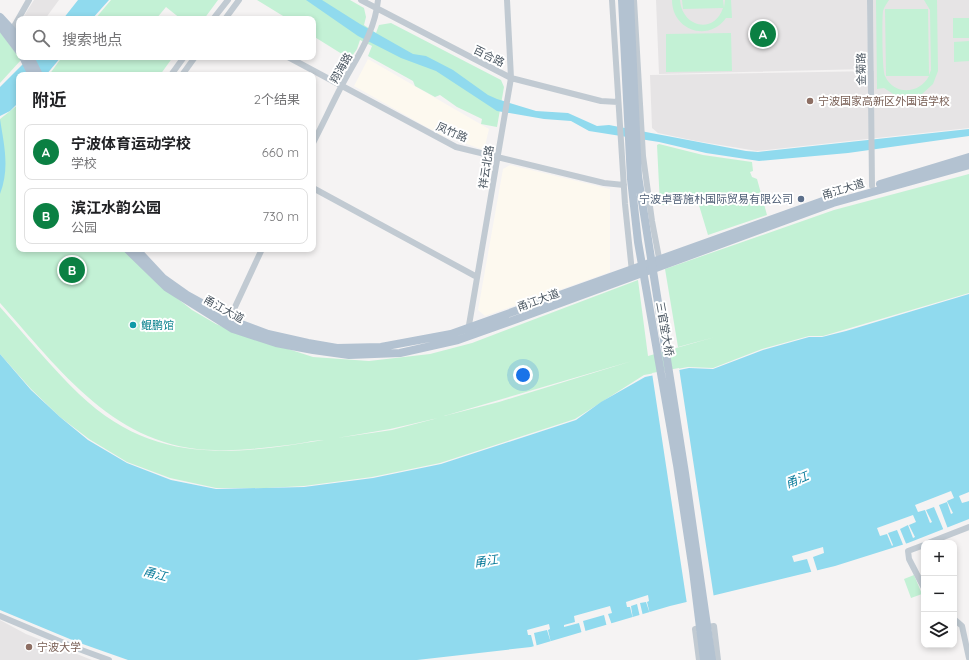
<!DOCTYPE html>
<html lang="zh">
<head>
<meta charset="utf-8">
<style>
	:root { --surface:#fff; --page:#f6f6f6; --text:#202124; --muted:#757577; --line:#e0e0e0; --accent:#0b8043 }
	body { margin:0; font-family:Quicksand,"Noto Sans SC",sans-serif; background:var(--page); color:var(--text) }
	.controls { position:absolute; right:12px; bottom:12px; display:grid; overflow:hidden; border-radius:8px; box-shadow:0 2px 6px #0003 }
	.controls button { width:36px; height:36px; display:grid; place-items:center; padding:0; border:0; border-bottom:1px solid var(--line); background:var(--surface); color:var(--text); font:20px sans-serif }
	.you { position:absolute; left:523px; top:375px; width:14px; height:14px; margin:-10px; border:3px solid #fff; border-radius:50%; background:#1a73e8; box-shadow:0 0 0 6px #1a73e833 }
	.badge { display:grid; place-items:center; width:26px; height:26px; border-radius:50%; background:var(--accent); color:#fff; font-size:13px; font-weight:700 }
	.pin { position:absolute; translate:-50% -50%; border:2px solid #fff; box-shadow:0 1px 4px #0006 }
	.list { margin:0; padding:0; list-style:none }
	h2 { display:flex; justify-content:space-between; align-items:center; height:52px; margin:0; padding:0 16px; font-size:17px }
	h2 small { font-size:13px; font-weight:400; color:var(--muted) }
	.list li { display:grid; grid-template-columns:26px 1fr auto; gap:12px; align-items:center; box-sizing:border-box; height:56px; margin:0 8px 8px; padding:0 8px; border:1px solid var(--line); border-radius:8px }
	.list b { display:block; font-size:15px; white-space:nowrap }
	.list p { margin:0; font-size:13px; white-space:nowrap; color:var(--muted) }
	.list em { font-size:13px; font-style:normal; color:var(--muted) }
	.icon { flex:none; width:22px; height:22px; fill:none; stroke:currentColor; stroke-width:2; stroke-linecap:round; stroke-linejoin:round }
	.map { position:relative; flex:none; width:969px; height:660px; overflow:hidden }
	.search { position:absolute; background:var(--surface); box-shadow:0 2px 6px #0003; left:16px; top:16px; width:300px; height:44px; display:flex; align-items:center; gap:10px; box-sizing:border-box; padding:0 14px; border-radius:8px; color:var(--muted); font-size:15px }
	.panel { position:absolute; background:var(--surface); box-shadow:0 2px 6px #0003; left:16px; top:72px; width:300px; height:180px; border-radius:8px }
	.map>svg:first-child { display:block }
	.commercial { fill:#fdf9ef }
	.education { fill:#e6e4e5 }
	.green { fill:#c3f1d5; fill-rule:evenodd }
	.water { fill:#90daee }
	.pier { fill:#f5f3f3 }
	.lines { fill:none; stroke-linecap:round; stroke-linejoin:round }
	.minor { stroke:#c1cad2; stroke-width:6 }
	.major { stroke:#b3c2d1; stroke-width:8 }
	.major-bridge { stroke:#b3c2d1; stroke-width:8 }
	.education-dot { fill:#8d6e63; stroke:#fff; stroke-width:1.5 }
	.service-dot { fill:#5c6f8a; stroke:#fff; stroke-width:1.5 }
	.culture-dot { fill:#0f9aa8; stroke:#fff; stroke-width:1.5 }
	.labels { text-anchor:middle; stroke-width:4; stroke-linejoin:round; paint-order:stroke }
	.street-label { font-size:11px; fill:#4a5661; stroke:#fff }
	.education-label { font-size:11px; fill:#785e54; stroke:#fff; text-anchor:start }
	.service-label { font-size:11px; fill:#4e5e75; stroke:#fff; text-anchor:end }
	.culture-label { font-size:11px; fill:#0d838f; stroke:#fff; text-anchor:start }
	.water-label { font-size:12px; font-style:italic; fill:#0c7c9b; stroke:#fff }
</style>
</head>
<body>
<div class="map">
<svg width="969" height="660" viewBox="0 0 969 660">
	<rect width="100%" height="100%" fill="#f5f3f3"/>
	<path class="commercial" d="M368,59l121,70 -5,21 -45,-16 -85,-48z
		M510,165l100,24v83l-125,44 -7,-6 25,-141z"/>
	<path class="education" d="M34,0h25l-14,19h-23z
		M656,0h211l1,69 -209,5z
		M873,0h96v128l-212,23 -61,-10 -38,-8 -6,-5 -2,-53 224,-4z
		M0,620l26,14 66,26h-92z"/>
	<path class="green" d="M111,0h107l-14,19h-23l-15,-12 -10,12h-61z
		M257,0h93l14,8 2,9 -2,8 12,8 3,-8 12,-2 110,57 3,7 -7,40 -16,-3 1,-5 -25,-12 -17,-12 -5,2 -20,-11 -2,-5 -45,-25 4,-10 -12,-6 -3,9 -7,10 -37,-23v-17h-25z
		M672,0h8c2,27 34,35 43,8l-40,1 -1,-9h41l1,8 1,-8h6l1,18h-6c-18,25 -54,12 -54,-18z
		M876,0h13c-2,3 -5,7 -6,11 -1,7 -1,59 2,65 9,20 35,18 44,0h-43l-1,-67h43l1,66 2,-5 -1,-60 -6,-10h13l1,71 -5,13 -11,10 -12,5 -12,-2 -14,-9 -7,1z
		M953,18h16v20h-16z
		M0,32l21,28 -21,23z
		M731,33l1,38 -66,1v-38z
		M969,41v20l-15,1v-20z
		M62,57h111l-13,18h-111z
		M19,104v145h104l35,34 34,27 24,14 22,9 75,24 56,4 61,-7 42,-11 166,-63 10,76 67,-19 -37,10 -13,-78 169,-59 135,-36v119l-146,43h-14l-47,13 -49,19 -25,-1 -44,8 -69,44 -135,44 -68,14 -68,9 -38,2h-50l-46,-10 -43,-16 -38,-23 -29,-22 -29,-28 -31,-35v-47c26,29 51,60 79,87 74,71 152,61 245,46 -11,0 -24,4 -36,5 -24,3 -49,6 -73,5 -99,-1 -155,-80 -215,-147v-184zM632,361l-133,41 -55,14zM438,418l-46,12 -55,8 53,-9z
		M659,144l44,11 49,7 1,9 -3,1 2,5 5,2 10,36 -59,20 -10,-33 -38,3 -3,-60z
		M914,575l8,19 -11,4 -7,-19z"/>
	<path class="water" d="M78,0h31l-17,19h-29z
		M306,0h16l38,24 53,30 13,2 27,14 35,25 9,4 39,12 32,2 29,13 12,-1 137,26 12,1 211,-23v7l-121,17 -89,8 -53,-8 -47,-11 -70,-11 -18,-10 -27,-2 -47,-8 -61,-40 -35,-13 -43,-22z
		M30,57h31l-15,18h-27v27l-9,9 -10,5v-29z
		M0,119c4,26 10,49 0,75z
		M969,294v225l-61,24 -73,23 -165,40 -139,41 -114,13h-289l-51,-18 -77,-32v-256l31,36 29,27 28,23 39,23 44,17 45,9 88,-2 69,-9 68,-14 135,-44 25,-18 44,-25 44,-9 24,1 50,-19 46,-13h13l24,-6z"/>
	<path class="pier" d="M679,368l35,230 -27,6 -35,-231z
		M951,491l3,7 -7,3 6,12 -2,1 -4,-12 -8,3 9,24 -4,2 -10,-24 -8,3 6,12 -2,1 -5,-13 -7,2 -3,-7z
		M969,492v9l-7,2 -3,-7z
		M913,515l3,7 -7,3 6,12 -2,1 -5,-13 -8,4 7,17 -3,1 -7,-17 -9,3 5,12 -1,1 -5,-12 -7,2 -3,-8z
		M823,547l1,6 -11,4 5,16 -6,1 -5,-15 -13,3 -2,-6z
		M648,595l1,6 -2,1 3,12 -4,-12 -6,1 3,13 -3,1 -3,-13 -6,2 2,13 -3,-12h-3l-1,-5z
		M610,606l2,7 -4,1 4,11 -5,2 -3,-12 -21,6 3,12 -4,1 -3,-11 -15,4v-2l11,-3 -1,-6z
		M549,624l1,5 -2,1 3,13 -4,-13 -13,3 3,14h-3l-3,-12h-3l-1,-5z"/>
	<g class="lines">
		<path class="minor" d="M361,0l150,78 90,23 17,1
			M612,0l13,204 7,68
			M634,0l9,156 9,65 8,42
			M870,0l2,186
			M213,19l15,-19
			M225,19l14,-19
			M12,30l17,-30
			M288,57l168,90 148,36 20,2
			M171,75l13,-18
			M182,75l13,-18
			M313,143c10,-19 19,-39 29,-58 15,-28 33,-53 36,-85
			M313,188l164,89
			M228,322l34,-73
			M468,331l43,-253 -4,-78
			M928,543l41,-16
			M924,545l-16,6 1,8 15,29
			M0,616l76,32 33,12
			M954,619l8,7 7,32
			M699,660l-4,-31 19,-3 4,34"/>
		<path class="major" d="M0,17l12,13 7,10
			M0,26l19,25
			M23,57l9,18
			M30,57l9,18
			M880,184l89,-27
			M127,249l39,38 67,42 43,14 37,7 36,5 51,-2 58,-13 59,-21 316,-116 136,-38
			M136,249l27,29 24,17 49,27 32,12 40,9 29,5 44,-1 70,-13 383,-137"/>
		<path class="major-bridge" d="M622,0l9,179 7,63 39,223 16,106 11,89
			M630,0l8,176 47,297 27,187"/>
	</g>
	<g class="education-dot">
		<circle cx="810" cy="101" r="4"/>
		<circle cx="29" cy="647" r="4"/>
	</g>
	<circle class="service-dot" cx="801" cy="199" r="4"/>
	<circle class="culture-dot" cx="133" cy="325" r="4"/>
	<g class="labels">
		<g class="street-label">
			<text transform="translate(489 56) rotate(26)" y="4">百合路</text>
			<text transform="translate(341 68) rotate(-61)" y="4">翔海路</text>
			<text transform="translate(861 69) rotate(-91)" y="4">金菊路</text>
			<text transform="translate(452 132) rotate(23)" y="4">凤竹路</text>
			<text transform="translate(486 167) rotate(-81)" y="4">祥云北路</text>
			<text transform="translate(843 189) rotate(-17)" y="4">甬江大道</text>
			<text transform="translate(538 300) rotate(-20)" y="4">甬江大道</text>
			<text transform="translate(224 309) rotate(29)" y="4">甬江大道</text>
			<text transform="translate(665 329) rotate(80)" y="4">三官堂大桥</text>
		</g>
		<g class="education-label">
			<text x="818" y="105">宁波国家高新区外国语学校</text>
			<text x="37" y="651">宁波大学</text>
		</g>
		<g class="service-label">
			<text x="793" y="203">宁波卓菩施朴国际贸易有限公司</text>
		</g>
		<g class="culture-label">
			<text x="141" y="329">鲲鹏馆</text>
		</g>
		<g class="water-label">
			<text transform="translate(797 480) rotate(-23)" y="4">甬江</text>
			<text transform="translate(486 561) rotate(-8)" y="4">甬江</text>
			<text transform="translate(155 574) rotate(14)" y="4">甬江</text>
		</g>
	</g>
</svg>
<div class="controls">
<button>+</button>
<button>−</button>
<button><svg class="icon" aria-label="layers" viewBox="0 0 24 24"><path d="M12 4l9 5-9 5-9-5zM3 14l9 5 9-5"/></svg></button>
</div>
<div class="you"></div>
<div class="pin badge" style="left:763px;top:34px">A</div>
<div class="pin badge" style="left:72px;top:270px">B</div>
<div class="search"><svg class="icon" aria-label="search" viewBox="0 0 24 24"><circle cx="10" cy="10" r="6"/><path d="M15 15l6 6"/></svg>搜索地点</div>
<section class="panel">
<h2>附近<small>2个结果</small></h2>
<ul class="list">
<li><span class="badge">A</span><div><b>宁波体育运动学校</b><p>学校</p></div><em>660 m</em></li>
<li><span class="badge">B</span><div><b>滨江水韵公园</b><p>公园</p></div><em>730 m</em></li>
</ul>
</section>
</div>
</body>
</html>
